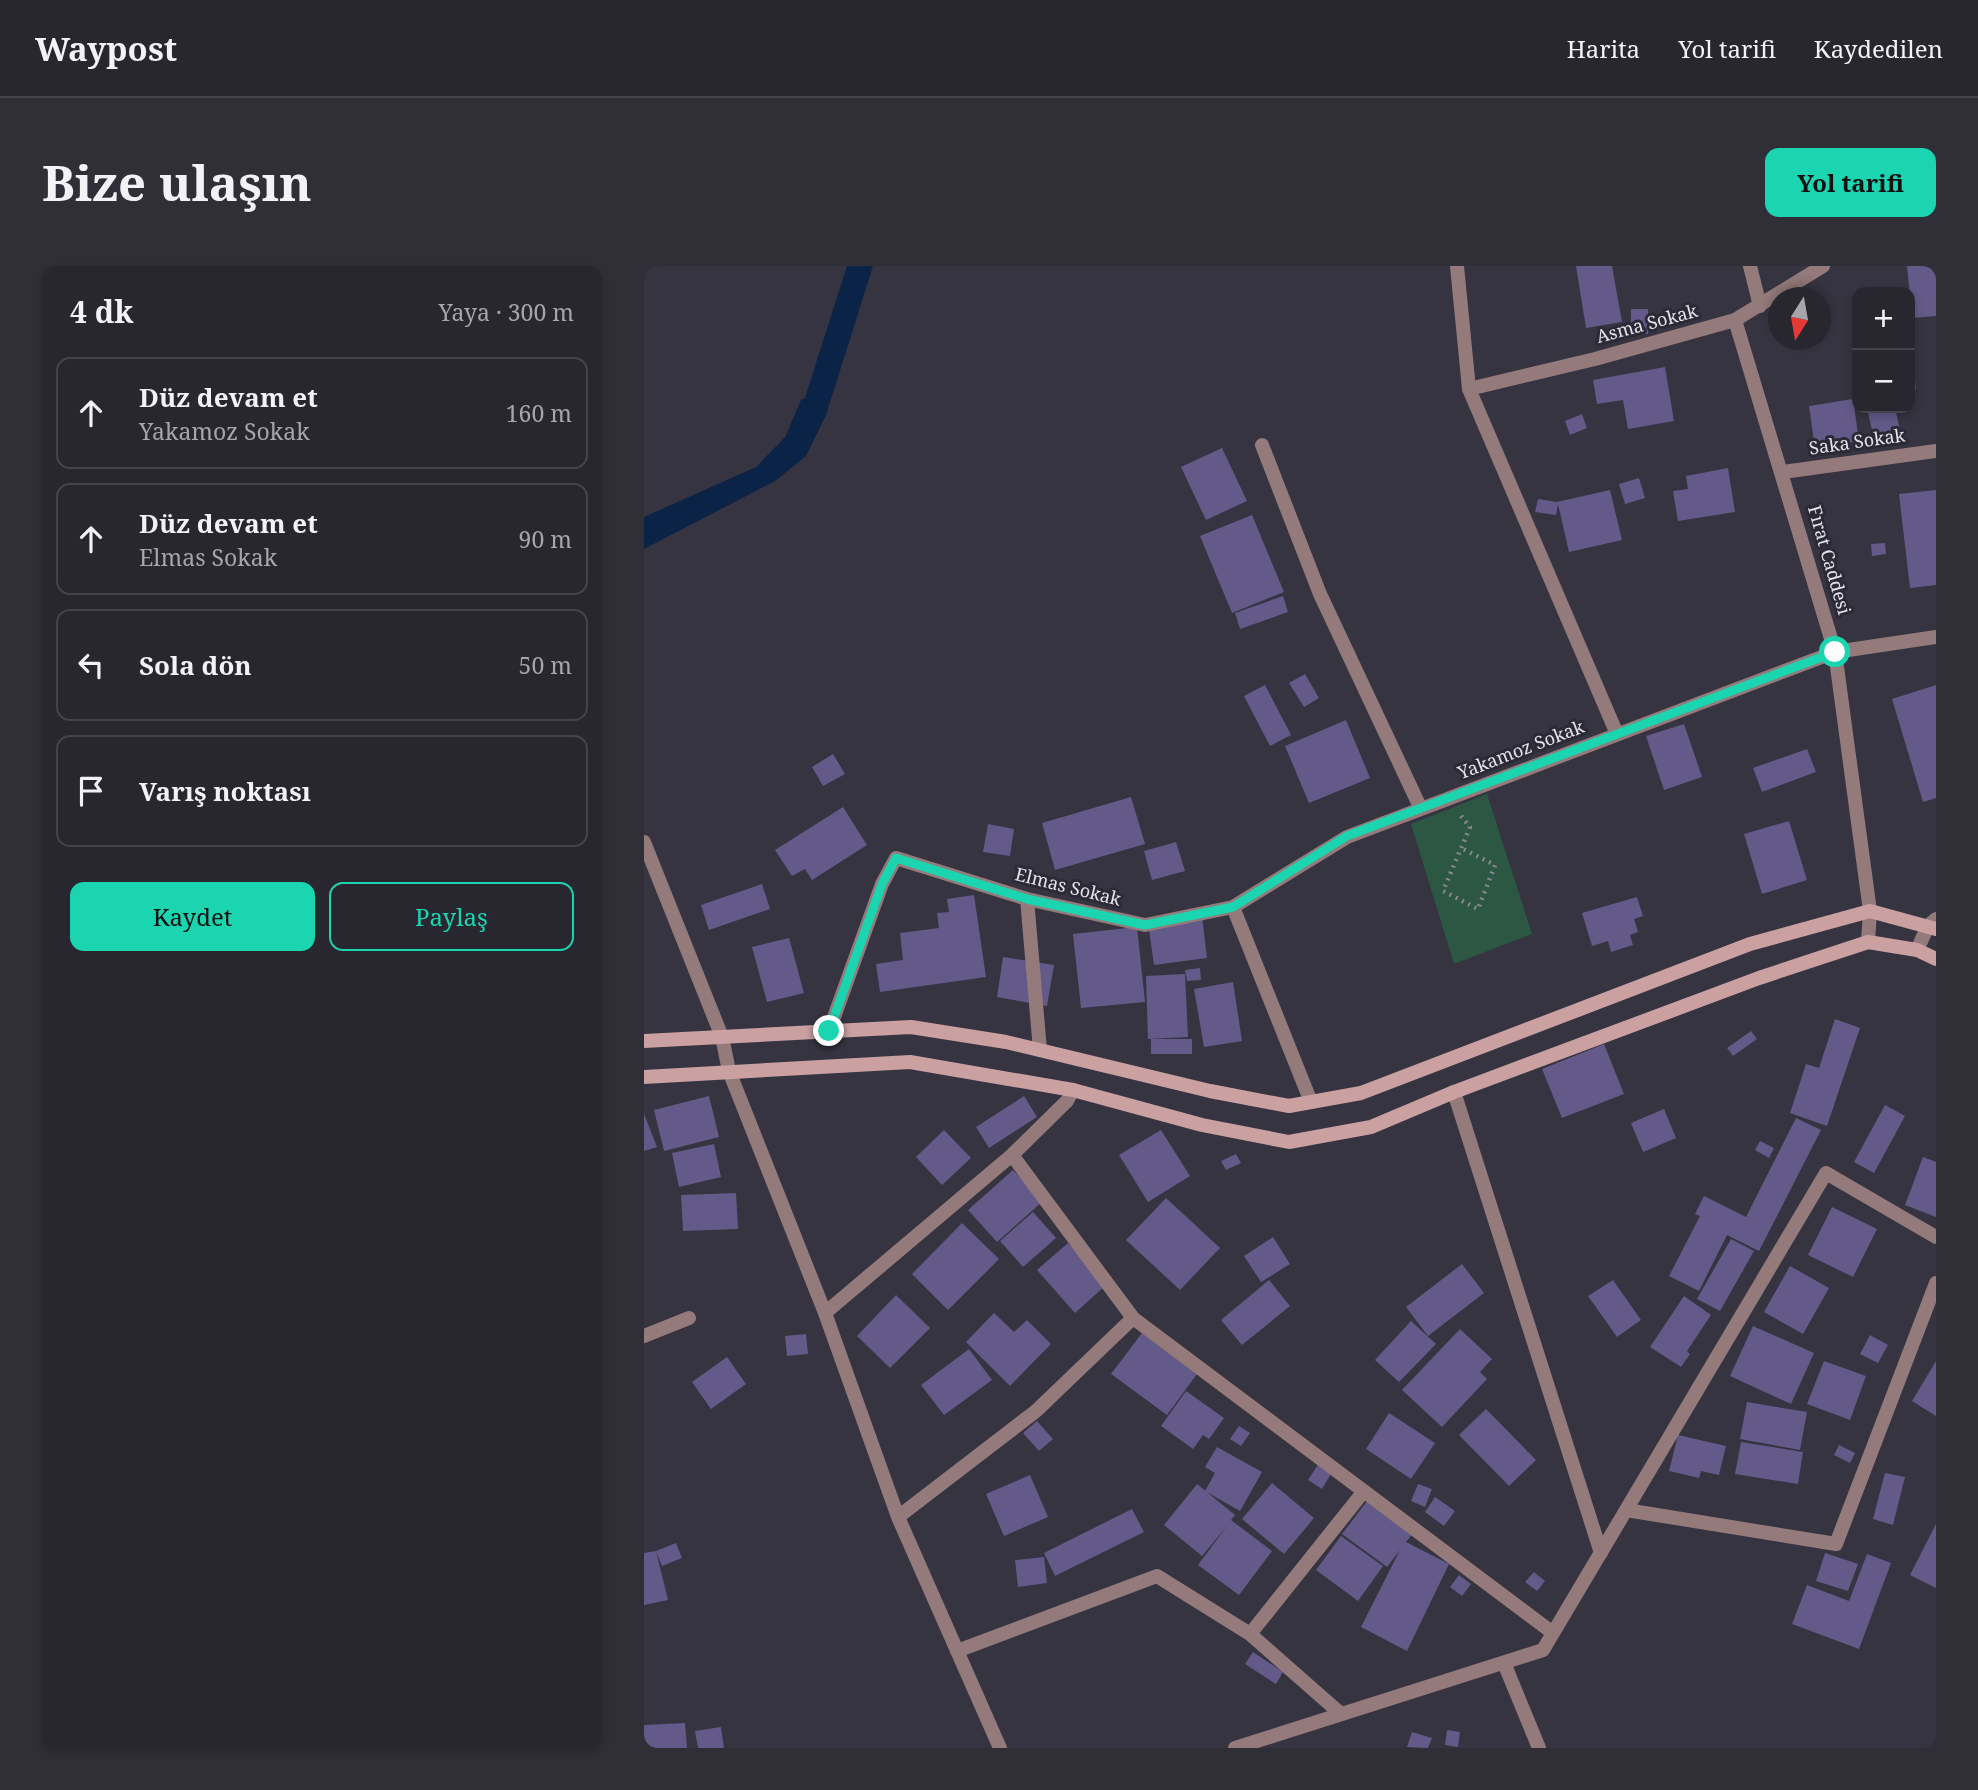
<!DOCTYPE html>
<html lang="tr">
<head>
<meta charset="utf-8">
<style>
	:root { --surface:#282730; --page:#302f38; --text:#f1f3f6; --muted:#a5a5ab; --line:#44444c; --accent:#1bd5b1 }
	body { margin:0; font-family:"Noto Serif",serif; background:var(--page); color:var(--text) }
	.controls { position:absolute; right:21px; top:21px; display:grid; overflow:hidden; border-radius:14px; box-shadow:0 4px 10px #0003 }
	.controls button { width:63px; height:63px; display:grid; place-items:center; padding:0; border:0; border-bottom:2px solid var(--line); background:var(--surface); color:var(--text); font:35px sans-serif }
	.compass { position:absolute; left:1124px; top:21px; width:63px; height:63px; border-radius:50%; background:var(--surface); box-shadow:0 4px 10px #0003; rotate:191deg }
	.stop { position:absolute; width:21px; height:21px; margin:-16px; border:5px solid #1bd5b1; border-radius:50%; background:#fff }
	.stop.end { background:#1bd5b1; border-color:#fff; box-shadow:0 2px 7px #0008 }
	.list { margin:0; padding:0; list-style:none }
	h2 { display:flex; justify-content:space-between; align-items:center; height:91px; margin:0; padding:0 28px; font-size:30px }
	h2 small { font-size:23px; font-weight:400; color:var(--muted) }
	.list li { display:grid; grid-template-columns:46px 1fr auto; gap:21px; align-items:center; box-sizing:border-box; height:112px; margin:0 14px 14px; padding:0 14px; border:2px solid var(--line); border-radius:14px }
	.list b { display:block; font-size:26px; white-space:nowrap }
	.list p { margin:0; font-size:23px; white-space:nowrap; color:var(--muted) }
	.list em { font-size:23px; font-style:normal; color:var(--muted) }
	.actions { display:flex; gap:14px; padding:21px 28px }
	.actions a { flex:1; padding:16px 0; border:2px solid var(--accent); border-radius:14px; text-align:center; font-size:24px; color:var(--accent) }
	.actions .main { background:var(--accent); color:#111 }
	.icon { flex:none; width:38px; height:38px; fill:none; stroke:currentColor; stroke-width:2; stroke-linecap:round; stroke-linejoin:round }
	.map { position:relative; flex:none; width:1292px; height:1482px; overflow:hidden; border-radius:14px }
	header { display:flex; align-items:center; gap:42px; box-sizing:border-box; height:98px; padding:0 35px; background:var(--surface); border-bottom:2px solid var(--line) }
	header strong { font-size:33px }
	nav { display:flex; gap:38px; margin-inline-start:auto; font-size:24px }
	.intro { display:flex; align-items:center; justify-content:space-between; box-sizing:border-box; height:168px; padding:0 42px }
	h1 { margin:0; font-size:49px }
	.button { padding:18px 32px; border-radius:14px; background:var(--accent); color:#111; font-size:24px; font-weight:700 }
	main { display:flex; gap:42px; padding:0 42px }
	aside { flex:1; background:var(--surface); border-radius:14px; box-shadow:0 4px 10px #0003 }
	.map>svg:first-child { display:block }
	.green { fill:#2c5742 }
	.water { fill:#0a2346 }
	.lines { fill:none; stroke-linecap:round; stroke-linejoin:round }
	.stream { stroke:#0a2346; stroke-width:8 }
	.building { fill:#635a89 }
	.path { stroke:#878690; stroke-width:4.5; stroke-dasharray:2 5; stroke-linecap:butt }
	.service { stroke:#947a7a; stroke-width:14 }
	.minor { stroke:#947a7a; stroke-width:14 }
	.tertiary { stroke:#947a7a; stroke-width:14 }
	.secondary { stroke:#caa0a1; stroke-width:14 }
	.route { stroke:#1bd5b1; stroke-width:9 }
	.labels { text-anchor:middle; stroke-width:6; stroke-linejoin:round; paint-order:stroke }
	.street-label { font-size:18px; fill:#e5e4ec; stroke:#2b2a36 }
</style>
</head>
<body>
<header>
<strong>Waypost</strong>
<nav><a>Harita</a><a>Yol tarifi</a><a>Kaydedilen</a></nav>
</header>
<div class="intro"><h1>Bize ulaşın</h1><a class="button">Yol tarifi</a></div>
<main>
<aside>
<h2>4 dk<small>Yaya · 300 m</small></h2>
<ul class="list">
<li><svg class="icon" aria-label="ahead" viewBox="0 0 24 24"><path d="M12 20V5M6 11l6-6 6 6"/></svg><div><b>Düz devam et</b><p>Yakamoz Sokak</p></div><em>160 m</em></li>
<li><svg class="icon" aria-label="ahead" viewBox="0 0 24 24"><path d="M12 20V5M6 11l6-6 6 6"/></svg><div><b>Düz devam et</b><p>Elmas Sokak</p></div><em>90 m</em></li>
<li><svg class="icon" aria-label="left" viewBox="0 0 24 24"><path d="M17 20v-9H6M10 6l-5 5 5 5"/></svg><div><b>Sola dön</b></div><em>50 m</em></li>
<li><svg class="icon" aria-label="arrive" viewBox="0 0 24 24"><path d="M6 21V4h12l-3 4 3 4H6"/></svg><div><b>Varış noktası</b></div></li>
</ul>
<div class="actions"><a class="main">Kaydet</a><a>Paylaş</a></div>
</aside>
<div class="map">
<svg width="1292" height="1482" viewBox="0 0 1292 1482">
	<rect width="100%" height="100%" fill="#353440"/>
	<path class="green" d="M843,528l45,140 -78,30 -43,-140z"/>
	<path class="water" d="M203,0h26l-47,149 -20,41 -31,25 -131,68v-32l112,-50 40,-41z"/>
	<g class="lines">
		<path class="stream" d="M146,170l14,-33"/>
	</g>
	<path class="building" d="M932,0h36l10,56 -36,6z
		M1263,0h29v50l-24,2z
		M987,43h17v25h-17z
		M1021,101l9,54 -46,8 -5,-29 -26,4 -4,-24z
		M1266,106h4l2,17h-6z
		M1209,133l6,42 -44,7 -6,-42z
		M1223,142h28l5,22 -27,5z
		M938,148l5,14 -17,7 -5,-14z
		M578,182l25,53 -41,19 -25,-53z
		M1084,202l7,44 -57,9 -5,-30 15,-2 -2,-13z
		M995,212l6,20 -20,6 -6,-20z
		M966,224l12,50 -53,12 -11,-48 -2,11 -21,-3 3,-13 19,3z
		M1292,224v95l-26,3 -11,-94z
		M608,249l32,77 -52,21 -32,-77z
		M1241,277l1,11 -14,2 -1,-12z
		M639,330l5,16 -48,17 -5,-16z
		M661,408l14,24 -15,9 -15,-24z
		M621,419l26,50 -21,11 -26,-50z
		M1292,419v113l-13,4 -31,-103z
		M702,454l24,58 -61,25 -24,-57z
		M1040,458l18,53 -38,13 -18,-54z
		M1163,483l9,23 -54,20 -9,-24z
		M189,488l12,20 -22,12 -11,-19z
		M487,531l14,47 -90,26 -13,-47z
		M199,541l24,38 -55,35 -7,-11 -13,7 -17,-26z
		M1145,555l18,59 -45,14 -18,-60z
		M344,558l26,5 -4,27 -27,-4z
		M532,576l9,29 -33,9 -8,-29z
		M118,618l8,25 -61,21 -8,-25z
		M330,629l12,82 -106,15 -4,-28 27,-4 -3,-27 39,-5 -2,-15 12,-1 -2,-13z
		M993,631l6,19 -9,3 4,13 -8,3 3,10 -22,7 -3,-11 -16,5 -10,-33z
		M558,650l5,42 -53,7 -6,-42z
		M493,661l8,75 -64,6 -8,-74z
		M145,672l15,55 -37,9 -15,-55z
		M359,691l51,8 -7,41 -50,-9z
		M556,702l1,12 -14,1 -2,-11z
		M541,708l3,63 -40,2 -2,-63z
		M589,716l9,59 -38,6 -10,-58z
		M1191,753l25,9 -33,98 -37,-13 16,-49 13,4z
		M1107,765l6,8 -24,17 -6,-8z
		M507,773h41v15h-41z
		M960,778l20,50 -62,24 -20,-49z
		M65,830l10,41 -55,14 -10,-41z
		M380,830l13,21 -48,31 -13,-21z
		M1241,839l20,11 -31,57 -20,-11z
		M1020,843l12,29 -33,14 -12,-29z
		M0,848l13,33 -13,4z
		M1152,852l25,12 -62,121 -32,-16 -28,56 -30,-15 31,-60 -5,-2 9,-18 42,21z
		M300,864l27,28 -29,27 -26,-28z
		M517,864l29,46 -42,26 -29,-47z
		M1116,875l14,7 -5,10 -14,-8z
		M70,878l7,33 -42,10 -7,-34z
		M592,888l5,9 -15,7 -5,-9z
		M1279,891l13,5v55l-31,-12z
		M369,904l29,32 -45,40 -29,-32z
		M92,927l2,36 -55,2 -2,-36z
		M522,932l54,50 -40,42 -54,-50z
		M1188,941l45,22 -24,48 -45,-22z
		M389,946l23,26 -33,29 -23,-26z
		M318,957l37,36 -51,51 -36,-36z
		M629,971l17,27 -29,18 -17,-26z
		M1087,973l23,12 -34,60 -23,-12z
		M424,977l38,42 -31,28 -38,-43z
		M818,998l22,29 -56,43 -22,-29z
		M1146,1000l39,22 -26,46 -39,-22z
		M625,1014l21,26 -48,39 -21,-25z
		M969,1014l28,40 -24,17 -29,-41z
		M252,1029l34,33 -40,40 -33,-32z
		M1040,1030l27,19 -24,36 3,3 -9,13 -31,-20z
		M350,1047l20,19 13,-12 24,24 -41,42 -44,-44z
		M767,1055l25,23 -37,38 -24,-22z
		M1109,1060l61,27 -23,51 -61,-28z
		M816,1063l32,30 -12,13 7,7 -45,48 -40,-37z
		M498,1067l55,41 -30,41 -56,-41z
		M162,1068l2,20 -21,2 -2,-20z
		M1226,1069l18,10 -10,18 -18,-9z
		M325,1083l23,31 -48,35 -23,-30z
		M83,1091l19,27 -35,25 -19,-27z
		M1180,1095l42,15 -16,44 -43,-16z
		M1292,1095v55l-24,-15z
		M542,1125l38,27 -15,21 -6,-4 -10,14 -32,-23z
		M1103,1136l60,10 -7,38 -60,-11z
		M842,1143l50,51 -27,26 -50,-51z
		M745,1147l46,30 -24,36 -45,-30z
		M393,1155l16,18 -14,12 -16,-18z
		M595,1160l11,7 -9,13 -11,-7z
		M1034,1169l48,11 -7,29 -18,-4 -2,7 -30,-7z
		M1097,1176l62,10 -5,32 -63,-10z
		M1195,1179l16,8 -5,10 -16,-8z
		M573,1181l45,25 -22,39 -35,-20 10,-18 -10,-6z
		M675,1197l13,9 -10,17 -14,-9z
		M1241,1207l20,4 -12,48 -20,-6z
		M386,1209l18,42 -44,19 -18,-42z
		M628,1217l42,35 -30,36 -42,-35z
		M553,1218l38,31 -4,5 41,31 -33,44 -41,-30 29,-39 -25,30 -38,-31z
		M774,1218l14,5 -7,18 -14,-6z
		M791,1231l20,14 -11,15 -19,-14z
		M724,1234l45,33 -7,9 43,22 -42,87 -46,-24 39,-77 -13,17 -45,-33z
		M488,1243l12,23 -89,44 -11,-23z
		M1292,1258v64l-26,-13z
		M697,1270l42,30 -25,35 -42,-31z
		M32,1277l6,15 -20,8 -6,-15z
		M12,1285l12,49 -24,5v-52z
		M1181,1287l33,11 -10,27 -32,-10z
		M1223,1288l24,9 -32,86 -67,-25 15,-39 42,16z
		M400,1291l3,26 -29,4 -3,-27z
		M890,1306l11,9 -8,10 -12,-9z
		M815,1309l12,9 -9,12 -12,-9z
		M609,1386l30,20 -7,12 -31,-20z
		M41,1457l2,25h-43v-23z
		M77,1461l3,21h-26l-3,-17z
		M803,1464l13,2 -2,15 -13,-2z
		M768,1466l20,6 -4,10 -21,-1z"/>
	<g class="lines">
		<path class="path" d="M817,550l9,11 -27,64 35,18 17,-44 -34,-17"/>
		<path class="service" d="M0,1070l45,-18"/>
		<path class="minor" d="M1106,0l10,40
			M825,123l126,-30 140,-39 88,-54
			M618,179l58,149 101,215
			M1139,206l153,-21
			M0,576l78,195 7,34 96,242 73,204 102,231
			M383,633l13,151
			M589,641l78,195
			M1273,684l11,-24 8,-7
			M185,765l53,-147 14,-26 131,41 118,26 88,-18 114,-70 488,-185 101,-15
			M810,826l147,461
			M368,889l121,163 420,315
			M181,1047l187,-158 55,-54 6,-11
			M982,1244l210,34 100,-261
			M254,1251l138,-106 97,-93
			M606,1368l114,-143
			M313,1385l200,-75 93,58 91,80
			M860,1397l35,85
			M591,1482l308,-98 283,-477 110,64"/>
		<path class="tertiary" d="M813,0l12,123 148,345
			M1091,54l100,332 35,259 -2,31"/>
		<path class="secondary" d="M0,775l267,-14 95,15 204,49 79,15 72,-13 389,-149 120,-33 66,18
			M0,811l266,-15 163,28 129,35 87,17 82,-15 83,-35 305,-114 109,-36 49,8 19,9"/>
	</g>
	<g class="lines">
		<path class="route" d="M185,765l53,-147 14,-26 131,41 118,26 88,-18 114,-71 488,-184"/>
	</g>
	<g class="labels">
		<g class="street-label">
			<text transform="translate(1003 58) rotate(-15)" y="6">Asma Sokak</text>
			<text transform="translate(1213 176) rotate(-8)" y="6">Saka Sokak</text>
			<text transform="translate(1185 294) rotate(74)" y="6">Fırat Caddesi</text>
			<text transform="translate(877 484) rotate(-21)" y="6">Yakamoz Sokak</text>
			<text transform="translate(424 621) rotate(14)" y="6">Elmas Sokak</text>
		</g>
	</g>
</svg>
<div class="controls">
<button>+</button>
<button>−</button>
</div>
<svg class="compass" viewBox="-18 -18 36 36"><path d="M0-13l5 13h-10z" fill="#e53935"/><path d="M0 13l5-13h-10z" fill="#a5a5ab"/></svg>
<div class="stop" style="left:1191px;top:386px"></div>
<div class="stop end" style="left:185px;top:765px"></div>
</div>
</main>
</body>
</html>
